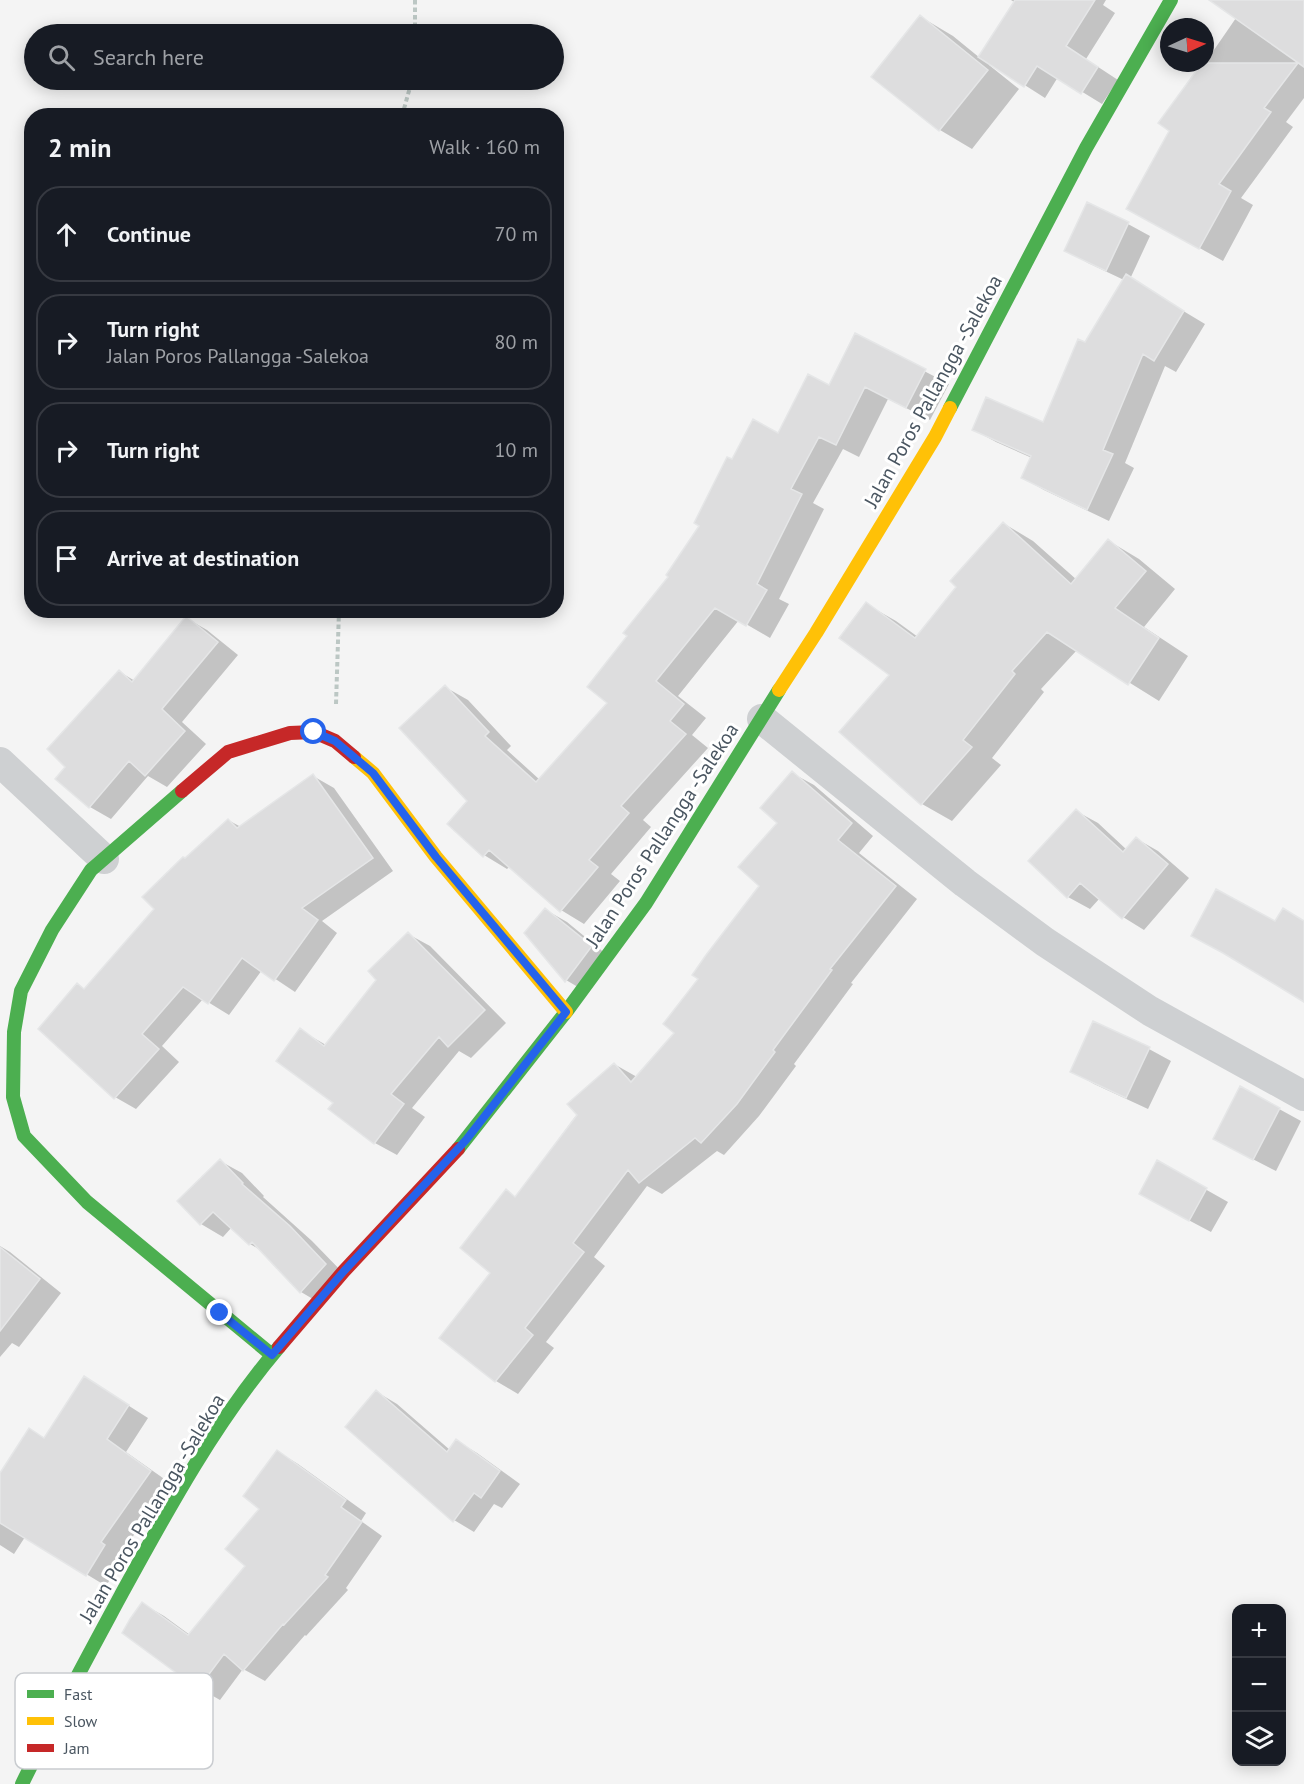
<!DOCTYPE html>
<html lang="en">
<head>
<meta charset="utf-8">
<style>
	:root { --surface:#171b24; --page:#20242c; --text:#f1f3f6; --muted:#9ea1a6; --line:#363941 }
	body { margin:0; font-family:"PT Sans",sans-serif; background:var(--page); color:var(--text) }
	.controls { position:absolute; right:18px; bottom:18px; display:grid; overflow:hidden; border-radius:12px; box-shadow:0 3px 15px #0003 }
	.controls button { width:54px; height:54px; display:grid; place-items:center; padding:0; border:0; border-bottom:2px solid var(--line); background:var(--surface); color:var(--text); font:30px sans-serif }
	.compass { position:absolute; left:1160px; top:18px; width:54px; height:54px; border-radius:50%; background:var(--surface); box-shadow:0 3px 15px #0003; rotate:86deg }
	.stop { position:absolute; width:18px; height:18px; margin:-14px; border:4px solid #2563eb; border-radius:50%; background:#fff }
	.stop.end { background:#2563eb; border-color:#fff; box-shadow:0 2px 6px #0008 }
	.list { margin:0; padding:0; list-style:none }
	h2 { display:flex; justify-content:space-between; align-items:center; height:78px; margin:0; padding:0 24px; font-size:26px }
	h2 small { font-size:20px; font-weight:400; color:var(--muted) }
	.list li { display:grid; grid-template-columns:39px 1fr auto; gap:18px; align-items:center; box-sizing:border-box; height:96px; margin:0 12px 12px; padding:0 12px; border:2px solid var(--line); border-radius:24px }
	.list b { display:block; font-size:22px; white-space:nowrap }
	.list p { margin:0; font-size:20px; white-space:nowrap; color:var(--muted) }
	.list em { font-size:20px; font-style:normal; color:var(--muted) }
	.icon { flex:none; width:33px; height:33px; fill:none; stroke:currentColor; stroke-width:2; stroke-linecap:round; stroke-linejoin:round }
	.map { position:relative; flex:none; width:1304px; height:1784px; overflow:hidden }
	.search { position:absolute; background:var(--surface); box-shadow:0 3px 15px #0003; left:24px; top:24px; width:540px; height:66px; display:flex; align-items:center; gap:15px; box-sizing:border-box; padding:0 21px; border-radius:33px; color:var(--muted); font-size:22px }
	.panel { position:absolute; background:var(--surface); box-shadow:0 3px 15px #0003; left:24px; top:108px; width:540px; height:510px; border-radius:24px }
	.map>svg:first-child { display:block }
	.shadow { fill:#0003 }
	.building { fill:#ddddde; stroke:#e5e6e7; stroke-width:1.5 }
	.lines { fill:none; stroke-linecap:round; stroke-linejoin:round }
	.path { stroke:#bcc7c4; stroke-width:4; stroke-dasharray:4.5 3; stroke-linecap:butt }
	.street { stroke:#ced0d2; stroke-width:30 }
	.fast { stroke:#4caf50; stroke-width:14 }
	.slow { stroke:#ffc107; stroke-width:14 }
	.jam { stroke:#c62828; stroke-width:14 }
	.route { stroke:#2563eb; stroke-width:8 }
	.labels { text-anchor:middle; stroke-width:6; stroke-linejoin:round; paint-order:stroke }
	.street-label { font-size:20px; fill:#4a5661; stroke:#fff }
	.key { fill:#fff; stroke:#c9ccd0; stroke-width:1.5 }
	.key-label { font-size:16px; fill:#4a5661 }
</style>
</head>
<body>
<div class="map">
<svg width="1304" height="1784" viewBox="0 0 1304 1784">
	<rect width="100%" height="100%" fill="#f4f4f4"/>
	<path class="shadow" d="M1011,0h95l-3,5 12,8 -29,46 32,21 -16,24 -44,-27 -13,21 -55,-35 -1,2 30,24 -47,60 -32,-19 -67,-53 48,-60 32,19 27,22 34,-52 -2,-2 2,-2z
		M1238,0h66v98l-18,24 7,5 -52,71 12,7 -30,56 -72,-40 19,-91 33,-67h2l31,-45z
		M1087,204l41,20 22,12 -20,43 75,45 -29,48 -11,-6 -40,97 9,5 -25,53 -65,-31 -21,-12 9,-20 -36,-16 -22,-12 70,-6 42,-81 38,-63 -36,-17 -22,-13z
		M855,335l94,49 -19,36 -42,-21 -29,58 -16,-8 -30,54 11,6 -45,90 10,5 -19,34 -31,-18 -61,76 28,22 -14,17 16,13 -65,72 8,7 -40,47 9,7 -36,43 -23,-14 -51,-44 -3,3 -23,-14 -15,-54 -24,-114 23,13 43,46 -4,4 33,30 70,-77 19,-67 41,-59 31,-51 31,-65 46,-26 51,-48z
		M1003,523l30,18 44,39 32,-39 30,18 36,30 -31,38 44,29 -29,45 -82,-51 -36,39 3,3 -52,66 9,7 -49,56 -30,-17 -81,-72 50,-57 -25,-71 30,17 22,16 40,-50z
		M186,618l21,12 31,25 -56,67 24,22 -39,43 -19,-11 -37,43 -21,-12 -23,-40 53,-95 15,9z
		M792,773l22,12 59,51 -14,17 58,46 -66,84 2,1 -59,80 2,2 -37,50 -35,39 -7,-4 -55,43 -15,-8 -53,71 11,9 -59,76 8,6 -36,46 -22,-13 -54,-44 50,-65 14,-81 10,6 98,-133 23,13 39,-44 24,-54 61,-93z
		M313,776l21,12 59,83 -71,50 15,12 -42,59 -33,-22 -33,45 -26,-16 -41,47 17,16 -43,47 -21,-12 -75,-68 38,-44 7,5 71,-82 30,-48 42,-40 13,7z
		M1076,811l22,12 29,27 10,-11 21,12 31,27 -45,52 -21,-13 -23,-19 -10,11 -22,-12 -38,-36z
		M546,910l21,12 45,37 -24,34 -22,-13z
		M408,934l22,12 76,77 -35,35 -12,-7 -47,57 13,9 -28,38 -22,-12 -40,-41 -35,-72 26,15 52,-65z
		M1094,1023l55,26 22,12 -23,48 -54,-25 -22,-13z
		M1241,1088l60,33 -25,50 -39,-20z
		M220,1161l22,12 22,23 -1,1 49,44 35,36 -24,28 -22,-13 -39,-41 -12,-7 -18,-17 -9,10 -22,-13 -22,-23z
		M1157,1162l71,40 -17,30 -49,-26z
		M0,1246l10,6 51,41 -42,54 -7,-4 -12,14z
		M104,1390l44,28 -22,34 44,31 -50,72 4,2 -18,29 -81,-49 -11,17 -14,-9v-70z
		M377,1392l20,12 53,46 7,-9 20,12 43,31 -18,24 -8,-4 -20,28 -20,-12z
		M277,1451l21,13 68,49 -5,8 21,15 -36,52 2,2 -42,46 -1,-1 -40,46 -22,-12 -23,31 -21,-12 -75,-56 19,-28 21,12 26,19 57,-69z"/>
	<path class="building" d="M1015,0h80l-29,46 32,21 -17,27 -44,-28 -13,21 -46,-30z
		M1209,0h95v67z
		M920,15l68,55 -49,61 -68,-54z
		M1202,63h96l-34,45 7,4 -52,72 12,7 -32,58 -73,-40 43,-78 -11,-8z
		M1087,202l42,20 -23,49 -42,-20z
		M1126,274l58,37 -30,50 -11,-7 -40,96 10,4 -26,56 -66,-32 10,-22 -59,-26 14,-33 57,25 35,-83 7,3z
		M855,333l71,36 -20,39 -41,-21 -29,58 -17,-8 -28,52 11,5 -45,90 10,6 -21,36 -31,-18 -59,73 28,23 -14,17 16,13 -65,72 8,7 -40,47 9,7 -38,45 -71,-62 -6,7 -36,-33 20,-23 -68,-73 46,-43 44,47 -4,4 51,46 71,-79 -20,-16 40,-51 -4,-3 45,-56 -2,-2 33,-49 -5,-3 33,-66 5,2 21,-40 25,14 30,-59 21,11z
		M1003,522l68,62 37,-45 38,32 -31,37 44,30 -31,47 -81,-53 -35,39 3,3 -52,66 9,7 -51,58 -82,-73 50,-57 -50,-37 27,-36 49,36 41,-51 -6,-6z
		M186,616l32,26 -56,67 23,22 -40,45 -16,-15 -40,47 -34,-29 10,-12 -18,-18 72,-79 13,12z
		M792,771l60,52 -14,17 58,46 -66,83 2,1 -59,80 2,2 -38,52 -36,39 -6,-5 -56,45 -11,-13 -55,73 11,9 -59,76 8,7 -38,47 -56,-44 51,-65 -30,-25 46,-59 9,8 62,-82 -10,-11 47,-41 17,19 43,-49 -11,-9 35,-45 -6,-4 14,-20 53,-69 -21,-19 39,-44 -17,-15z
		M313,774l60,84 -71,50 16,12 -44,61 -32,-23 -34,46 -25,-17 -41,47 17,15 -45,50 -76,-70 39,-46 7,6 70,-80 -12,-12 41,-40 2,1 43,-39 9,9z
		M1076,809l47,43 13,-15 32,27 -46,55 -42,-36 -13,15 -39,-37z
		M1216,889l59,32 8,-13 21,13v81l-81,-49 -32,-17z
		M545,908l47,38 -27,36 -41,-49z
		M408,932l77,78 -37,37 -9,-10 -48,57 13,10 -30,40 -46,-35 5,-6 -57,-42 24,-33 24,18 52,-66 -8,-9z
		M1093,1021l57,26 -24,51 -56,-26z
		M1240,1086l40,22 -27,52 -40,-21z
		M220,1159l23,24 -1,1 48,42 36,38 -26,29 -48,-51 -3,3 -36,-33 -13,13 -23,-24z
		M1157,1160l50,28 -18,33 -50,-27z
		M0,1247l40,32 -40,52z
		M84,1376l45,29 -22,34 44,32 -50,71 4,3 -19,31 -86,-53v-50l29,-45 15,10z
		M376,1390l71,62 9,-13 44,32 -19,27 -7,-5 -21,29 -108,-95z
		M277,1450l69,50 -5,7 21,15 -37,53 3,2 -44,48 -1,-1 -40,47 -19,-17 -26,35 -76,-56 8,-14 12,-17 46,33 57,-69 -20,-17 34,-40 -16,-13z"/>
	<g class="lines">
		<path class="path" d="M415,0v34
			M402,116l10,-36
			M336,704l3,-94"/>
		<path class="street" d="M762,719l203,164 80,59 105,69 154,85
			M0,762l104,97"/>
		<path class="fast" d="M950,408l136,-260 85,-148
			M182,791l-91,79 -39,60 -31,61 -7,41 -1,65 11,39 63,66 185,153
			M458,1149l108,-137 80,-109 133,-213
			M22,1784c31,-64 65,-126 99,-189 47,-86 95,-174 158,-248"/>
		<path class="slow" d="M779,690l37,-57 119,-196 15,-29
			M354,757l19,16 63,84 130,155"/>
		<path class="jam" d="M182,791l46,-39 62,-19 24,-1 21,9 19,16
			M279,1347l65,-76 114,-122"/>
	</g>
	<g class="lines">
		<path class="route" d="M220,1313l52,42 72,-84 122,-131 100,-128 -130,-155 -63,-84 -38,-32 -21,-9"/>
	</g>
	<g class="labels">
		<g class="street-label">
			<text transform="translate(933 391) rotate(-61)" y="7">Jalan Poros Pallangga -Salekoa</text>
			<text transform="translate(662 835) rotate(-57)" y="7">Jalan Poros Pallangga -Salekoa</text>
			<text transform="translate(152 1508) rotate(-59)" y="7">Jalan Poros Pallangga -Salekoa</text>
		</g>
	</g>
	<rect x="15" y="1673" width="198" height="96" rx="9" class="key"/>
	<rect x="27" y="1690" width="27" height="8" fill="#4caf50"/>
	<rect x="27" y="1717" width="27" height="8" fill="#ffc107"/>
	<rect x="27" y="1744" width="27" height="8" fill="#c62828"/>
	<g class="key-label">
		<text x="64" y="1700">Fast</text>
		<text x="64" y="1727">Slow</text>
		<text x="64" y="1754">Jam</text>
	</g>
</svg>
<div class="controls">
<button>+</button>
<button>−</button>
<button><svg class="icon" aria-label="layers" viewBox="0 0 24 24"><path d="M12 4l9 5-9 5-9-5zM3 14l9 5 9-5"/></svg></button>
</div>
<svg class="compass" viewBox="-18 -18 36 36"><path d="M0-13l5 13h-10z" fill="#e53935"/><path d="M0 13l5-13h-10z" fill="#9ea1a6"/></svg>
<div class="stop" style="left:314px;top:732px"></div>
<div class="stop end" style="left:220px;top:1313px"></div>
<div class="search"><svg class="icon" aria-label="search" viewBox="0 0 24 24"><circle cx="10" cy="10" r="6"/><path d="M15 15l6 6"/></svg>Search here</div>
<section class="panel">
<h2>2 min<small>Walk · 160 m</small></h2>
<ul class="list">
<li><svg class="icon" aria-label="ahead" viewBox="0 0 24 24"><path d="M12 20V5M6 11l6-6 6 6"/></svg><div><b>Continue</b></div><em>70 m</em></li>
<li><svg class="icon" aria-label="right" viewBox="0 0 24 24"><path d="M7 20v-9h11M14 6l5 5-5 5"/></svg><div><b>Turn right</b><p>Jalan Poros Pallangga -Salekoa</p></div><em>80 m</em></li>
<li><svg class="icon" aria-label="right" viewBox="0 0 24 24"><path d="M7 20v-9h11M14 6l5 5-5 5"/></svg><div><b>Turn right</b></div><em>10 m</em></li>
<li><svg class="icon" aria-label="arrive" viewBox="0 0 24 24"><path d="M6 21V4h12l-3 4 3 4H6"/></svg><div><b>Arrive at destination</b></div></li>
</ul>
</section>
</div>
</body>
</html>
